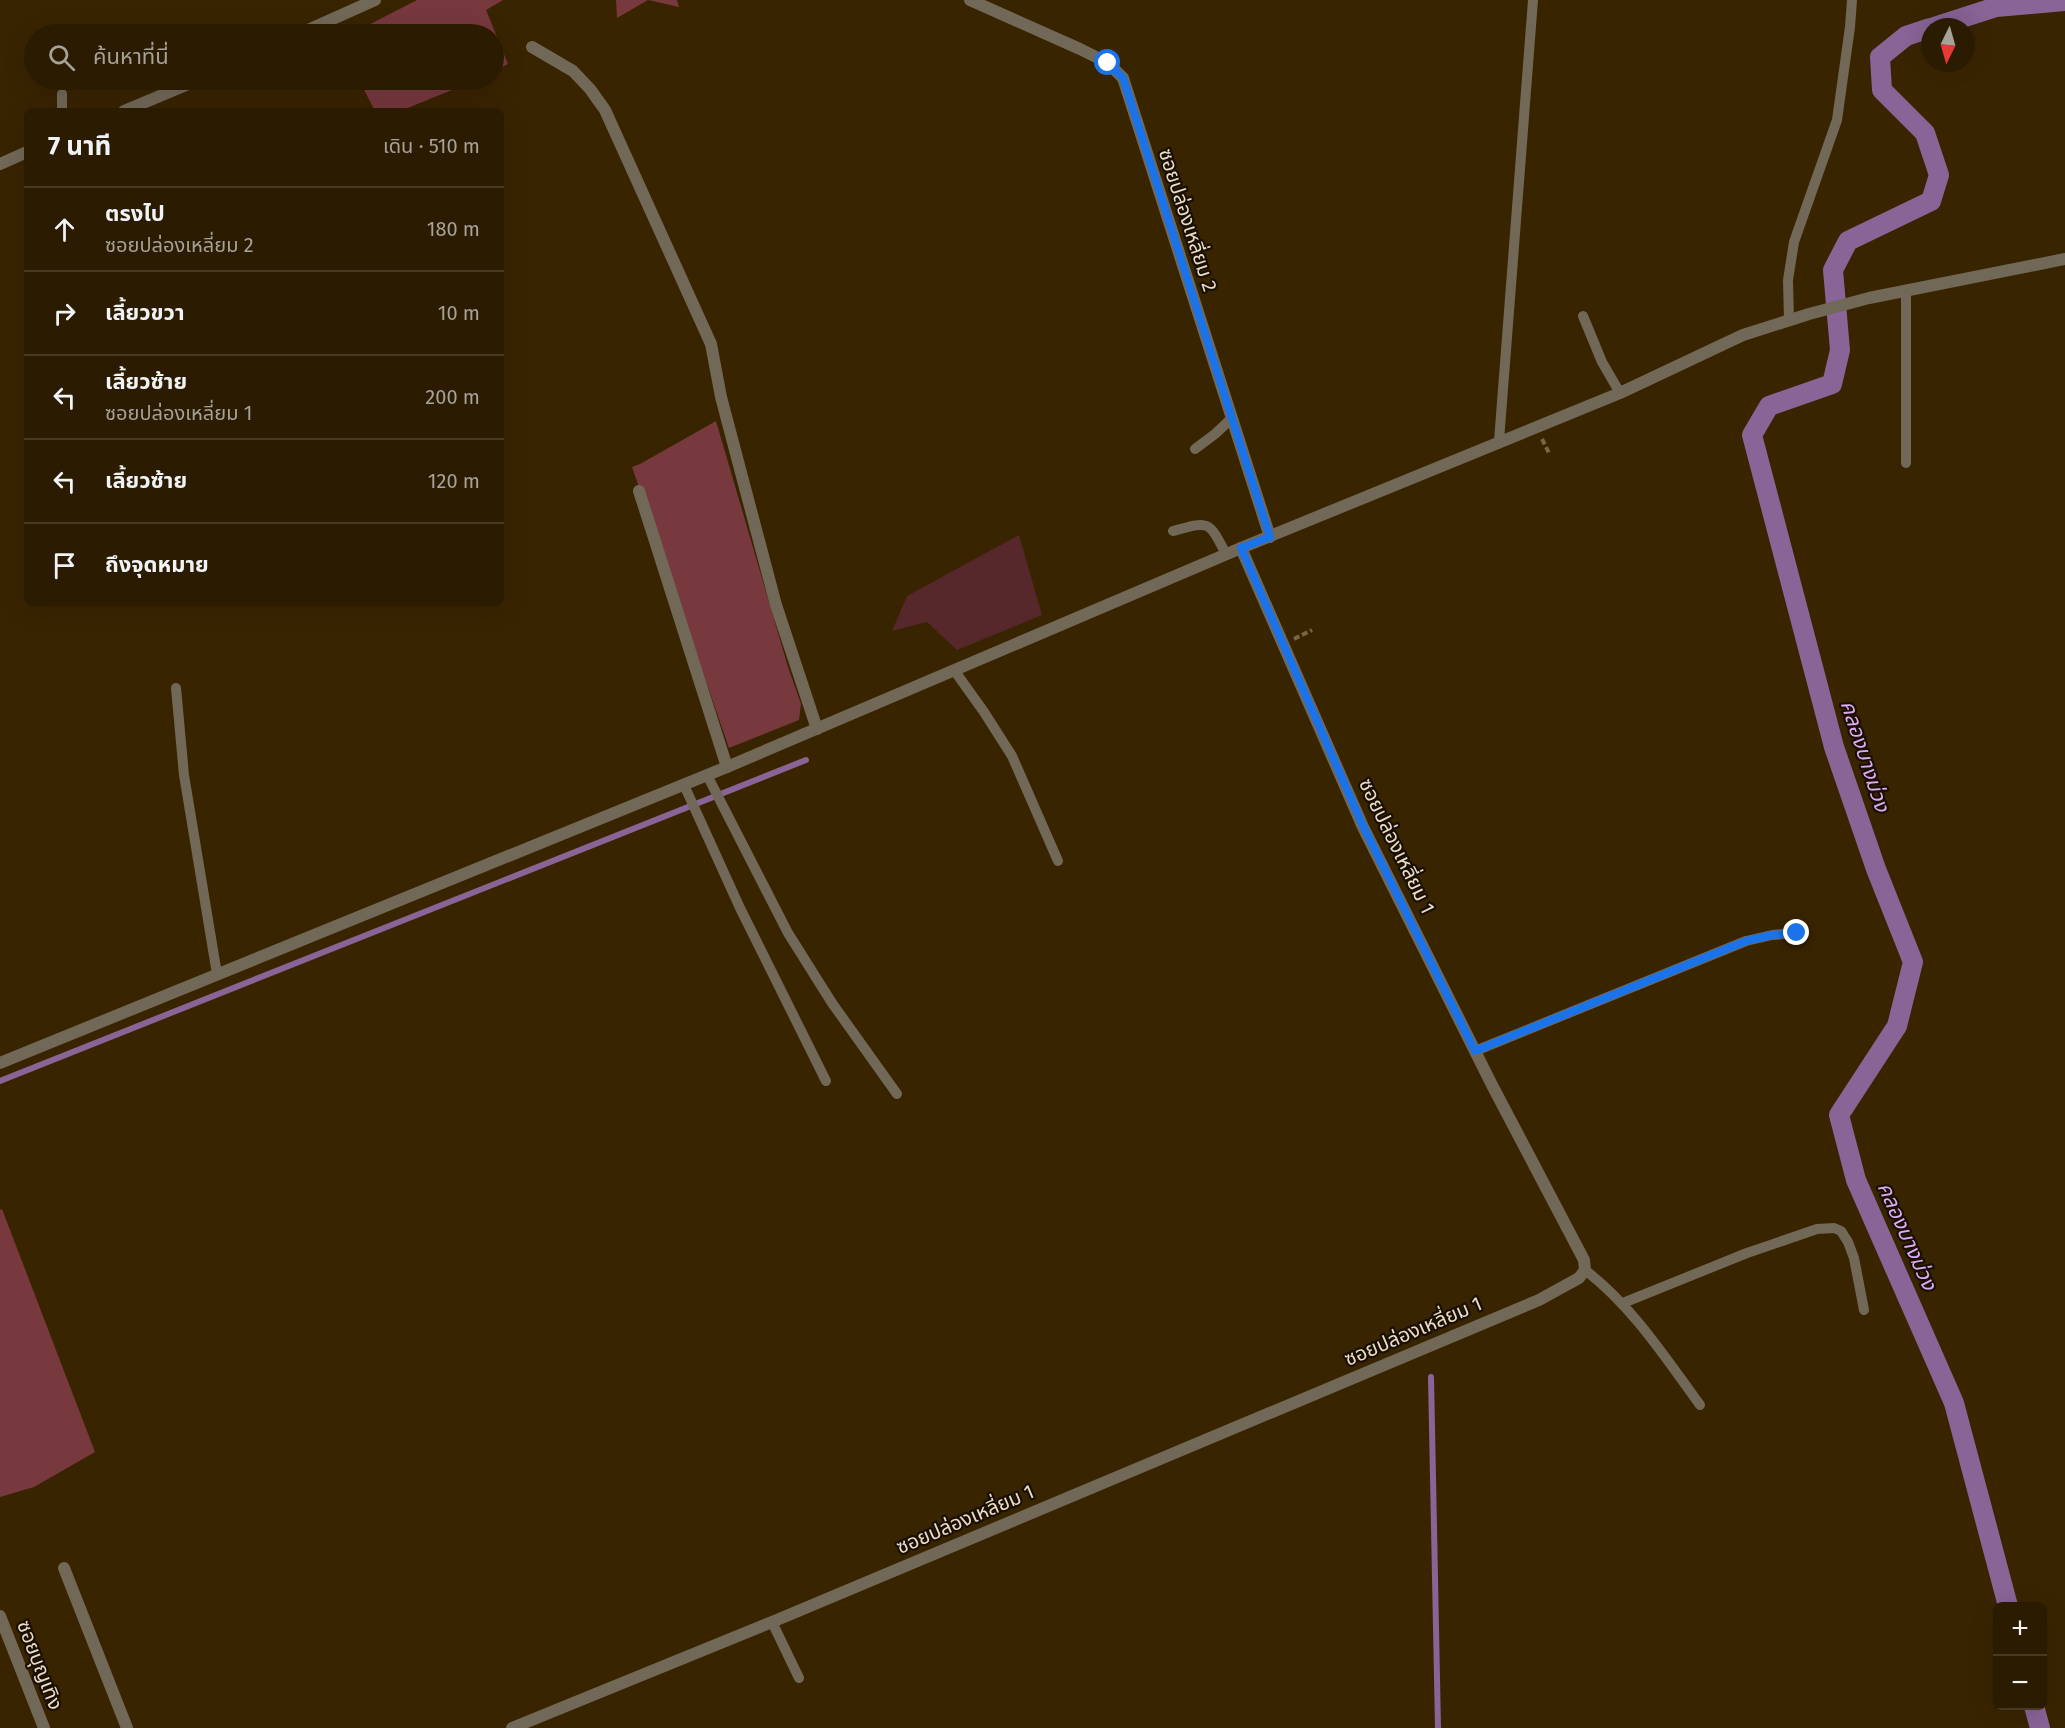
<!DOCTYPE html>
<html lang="th">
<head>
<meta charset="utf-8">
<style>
	:root { --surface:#2b1b00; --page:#33240a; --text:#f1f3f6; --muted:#a6a199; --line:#473922 }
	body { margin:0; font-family:"Fira Sans","Noto Sans Thai",sans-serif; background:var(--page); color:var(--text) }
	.controls { position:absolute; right:18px; bottom:18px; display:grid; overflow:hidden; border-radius:9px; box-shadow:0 6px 24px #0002 }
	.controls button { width:54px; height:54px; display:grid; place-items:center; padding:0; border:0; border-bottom:2px solid var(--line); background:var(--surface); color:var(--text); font:30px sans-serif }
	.compass { position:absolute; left:1921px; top:18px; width:54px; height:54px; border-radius:50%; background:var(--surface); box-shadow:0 6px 24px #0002; rotate:185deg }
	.stop { position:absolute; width:18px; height:18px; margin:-14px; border:4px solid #1a73e8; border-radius:50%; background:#fff }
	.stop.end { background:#1a73e8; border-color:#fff; box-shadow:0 2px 6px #0008 }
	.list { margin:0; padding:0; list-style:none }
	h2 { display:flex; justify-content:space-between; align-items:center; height:78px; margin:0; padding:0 24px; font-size:26px }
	h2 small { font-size:20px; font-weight:400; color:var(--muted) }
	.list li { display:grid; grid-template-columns:39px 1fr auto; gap:18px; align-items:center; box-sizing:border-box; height:84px; padding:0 24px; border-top:2px solid var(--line) }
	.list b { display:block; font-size:22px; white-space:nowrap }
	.list p { margin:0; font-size:20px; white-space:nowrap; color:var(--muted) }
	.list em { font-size:20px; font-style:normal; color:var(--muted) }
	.icon { flex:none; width:33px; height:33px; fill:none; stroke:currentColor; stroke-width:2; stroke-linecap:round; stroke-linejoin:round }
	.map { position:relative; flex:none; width:2065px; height:1728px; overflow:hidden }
	.search { position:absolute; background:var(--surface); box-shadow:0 6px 24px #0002; left:24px; top:24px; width:480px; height:66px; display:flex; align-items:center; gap:15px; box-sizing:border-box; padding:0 21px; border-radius:33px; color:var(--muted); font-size:22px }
	.panel { position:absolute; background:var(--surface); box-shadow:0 6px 24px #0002; left:24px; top:108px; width:480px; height:498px; border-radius:9px }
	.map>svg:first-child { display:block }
	.green { fill:#56272b }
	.forest { fill:#77383e }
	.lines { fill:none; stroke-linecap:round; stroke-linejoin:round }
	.stream { stroke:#886497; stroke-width:6 }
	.canal { stroke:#886497; stroke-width:20 }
	.path { stroke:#776547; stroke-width:4; stroke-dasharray:6 3; stroke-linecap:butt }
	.service { stroke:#726858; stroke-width:10 }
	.minor { stroke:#726858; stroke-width:12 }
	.tertiary { stroke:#726858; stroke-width:12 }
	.route { stroke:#1a73e8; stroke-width:8 }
	.labels { text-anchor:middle; stroke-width:4.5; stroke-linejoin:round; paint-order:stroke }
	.street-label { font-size:20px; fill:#eadcc9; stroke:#190f03 }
	.water-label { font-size:21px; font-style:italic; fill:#dfaaf5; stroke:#190f03 }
</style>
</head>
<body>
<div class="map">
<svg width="2065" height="1728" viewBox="0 0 2065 1728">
	<rect width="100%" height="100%" fill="#392400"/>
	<path class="green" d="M1019,535l23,80 -85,35 -30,-28 -35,9 15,-35z"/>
	<path class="forest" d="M417,0h86l-17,10 22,54 -14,7v-37h-143z
		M616,0h61l2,7 -31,-7 -31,18z
		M359,80h118l-77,31h-25z
		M716,421l72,246 13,37 -2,16 -70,28 -97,-281 8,-3z
		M2,1209l93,243 -61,35 -34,10v-287z"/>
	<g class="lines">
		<path class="stream" d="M0,1081l806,-321
			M1431,1377l7,351"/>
		<path class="canal" d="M1934,27l62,-20 69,-6
			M1930,28l-24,8 -26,21 2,33 43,43 14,42 -8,26 -83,40 -15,29 7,80 -8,34 -63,22 -17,29 82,312 42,122 37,93 -16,64 -58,89 17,65 98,223 54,203
			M2034,1706l6,22"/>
		<path class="path" d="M1542,439l8,16
			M1294,639l18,-9"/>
		<path class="service" d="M62,111v-17
			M1906,292v171
			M1583,316l19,46 18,31
			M1789,321l-1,-41 6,-38 43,-122 13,-93 2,-27
			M1499,441l34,-441
			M1195,449l20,-15 16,-15
			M1173,531c37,-10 35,-11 53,23
			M954,670l30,42 28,44 46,105
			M176,688l8,87 33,199
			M707,775l81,158 44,70 65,91
			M684,785l56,123 86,173
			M1475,1051l271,-110 26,-6 25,-2
			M1585,1270c47,36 80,87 115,135
			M1623,1303l124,-50 70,-24 17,-1 7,3 7,11 6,16 10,52
			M772,1622l27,56"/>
		<path class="minor" d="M970,0l110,49 28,14 15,15 147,459
			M299,34l76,-34
			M532,47l41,24 17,18 15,21 106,234 10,53 55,208 41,124
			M124,111l74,-31
			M0,164l27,-12
			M639,491l88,276
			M64,1568l63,160
			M0,1616l44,112
			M512,1728l260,-106 767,-322 40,-22 6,-8 -1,-10 -91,-173 -130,-260 -122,-279"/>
		<path class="tertiary" d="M0,1063l727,-296 514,-219 379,-155 123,-58 66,-21 60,-16 196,-39"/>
	</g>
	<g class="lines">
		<path class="route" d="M1108,63l15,15 147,459 -29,11 122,278 112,225 271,-110 26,-6 25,-2"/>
	</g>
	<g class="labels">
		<g class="street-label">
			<text transform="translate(1188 220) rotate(72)" y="7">ซอยปล่องเหลี่ยม 2</text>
			<text transform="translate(1397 846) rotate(64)" y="7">ซอยปล่องเหลี่ยม 1</text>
			<text transform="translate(1413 1331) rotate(-23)" y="7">ซอยปล่องเหลี่ยม 1</text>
			<text transform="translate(965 1519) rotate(-23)" y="7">ซอยปล่องเหลี่ยม 1</text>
			<text transform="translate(40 1665) rotate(69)" y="7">ซอยบุญเทิง</text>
		</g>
		<g class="water-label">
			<text transform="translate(1865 756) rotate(72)" y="7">คลองบางม่วง</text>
			<text transform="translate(1907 1236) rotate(66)" y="7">คลองบางม่วง</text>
		</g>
	</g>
</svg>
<div class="controls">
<button>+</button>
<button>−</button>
</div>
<svg class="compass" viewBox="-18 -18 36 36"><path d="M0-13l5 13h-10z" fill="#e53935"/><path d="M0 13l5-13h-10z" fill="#a6a199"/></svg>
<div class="stop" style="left:1108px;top:63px"></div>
<div class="stop end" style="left:1797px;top:933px"></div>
<div class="search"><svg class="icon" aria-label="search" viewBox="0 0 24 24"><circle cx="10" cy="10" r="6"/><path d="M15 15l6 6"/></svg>ค้นหาที่นี่</div>
<section class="panel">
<h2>7 นาที<small>เดิน · 510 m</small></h2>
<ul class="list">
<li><svg class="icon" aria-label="ahead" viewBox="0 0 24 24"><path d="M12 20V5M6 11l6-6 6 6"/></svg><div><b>ตรงไป</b><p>ซอยปล่องเหลี่ยม 2</p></div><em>180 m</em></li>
<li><svg class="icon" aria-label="right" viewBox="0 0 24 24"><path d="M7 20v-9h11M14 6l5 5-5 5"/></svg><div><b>เลี้ยวขวา</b></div><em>10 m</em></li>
<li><svg class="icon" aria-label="left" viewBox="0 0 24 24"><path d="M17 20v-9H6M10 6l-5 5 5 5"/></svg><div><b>เลี้ยวซ้าย</b><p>ซอยปล่องเหลี่ยม 1</p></div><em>200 m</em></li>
<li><svg class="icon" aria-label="left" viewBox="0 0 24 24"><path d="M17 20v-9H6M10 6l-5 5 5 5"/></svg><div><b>เลี้ยวซ้าย</b></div><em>120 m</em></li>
<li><svg class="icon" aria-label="arrive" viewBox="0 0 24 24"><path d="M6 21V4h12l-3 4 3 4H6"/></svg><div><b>ถึงจุดหมาย</b></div></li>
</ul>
</section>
</div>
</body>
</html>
